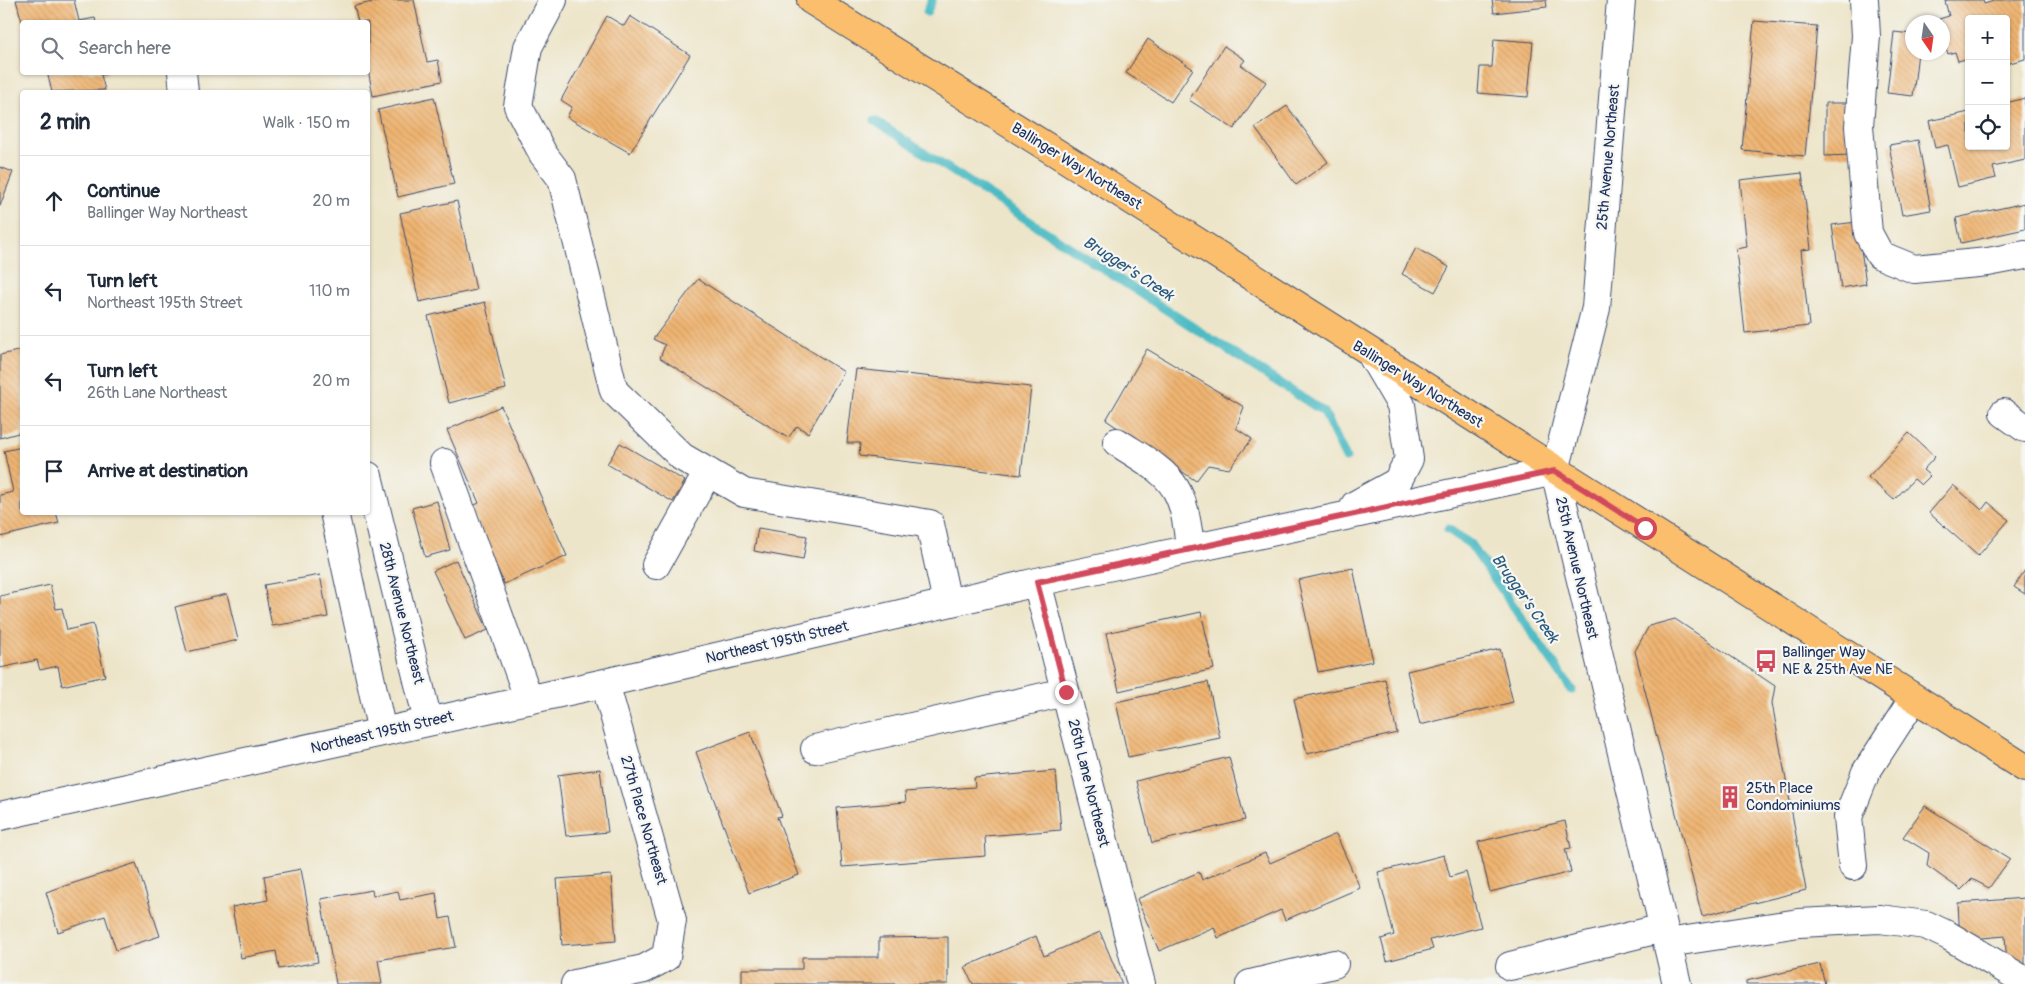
<!DOCTYPE html>
<html lang="en">
<head>
<meta charset="utf-8">
<style>
	:root { --surface:#fff; --page:#f2f2f3; --text:#1f2937; --muted:#747a83; --line:#e0e1e3 }
	body { margin:0; font-family:Pangolin,sans-serif; background:var(--page); color:var(--text) }
	.controls { position:absolute; right:15px; top:15px; display:grid; overflow:hidden; border-radius:5px; box-shadow:0 1px 4px #0004 }
	.controls button { width:45px; height:45px; display:grid; place-items:center; padding:0; border:0; border-bottom:1px solid var(--line); background:var(--surface); color:var(--text); font:25px sans-serif }
	.compass { position:absolute; left:1905px; top:15px; width:45px; height:45px; border-radius:50%; background:var(--surface); box-shadow:0 1px 4px #0004; rotate:167deg }
	.stop { position:absolute; width:15px; height:15px; margin:-11px; border:4px solid #d1495b; border-radius:50%; background:#fff }
	.stop.end { background:#d1495b; border-color:#fff; box-shadow:0 1px 5px #0008 }
	.list { margin:0; padding:0; list-style:none }
	h2 { display:flex; justify-content:space-between; align-items:center; height:65px; margin:0; padding:0 20px; font-size:21px }
	h2 small { font-size:16px; font-weight:400; color:var(--muted) }
	.list li { display:grid; grid-template-columns:32px 1fr auto; gap:15px; align-items:center; box-sizing:border-box; height:90px; padding:0 20px; border-top:1px solid var(--line) }
	.list b { display:block; font-size:19px; white-space:nowrap }
	.list p { margin:0; font-size:16px; white-space:nowrap; color:var(--muted) }
	.list em { font-size:16px; font-style:normal; color:var(--muted) }
	.icon { flex:none; width:28px; height:28px; fill:none; stroke:currentColor; stroke-width:2; stroke-linecap:round; stroke-linejoin:round }
	.map { position:relative; flex:none; width:2025px; height:984px; overflow:hidden }
	.search { position:absolute; background:var(--surface); box-shadow:0 1px 4px #0004; left:20px; top:20px; width:350px; height:55px; display:flex; align-items:center; gap:12px; box-sizing:border-box; padding:0 18px; border-radius:5px; color:var(--muted); font-size:19px }
	.panel { position:absolute; background:var(--surface); box-shadow:0 1px 4px #0004; left:20px; top:90px; width:350px; height:425px; border-radius:5px }
	.map>svg:first-child { display:block }
	.lines { fill:none; stroke-linecap:round; stroke-linejoin:round }
	.stream { stroke:#4dbbc4; stroke-width:9 }
	.building { fill:url(#building-back-hatch) }
	.minor-casing { stroke:#3a4a6e; stroke-width:30 }
	.major-casing { stroke:#3a4a6e; stroke-width:30 }
	.minor { stroke:#fff; stroke-width:28 }
	.major { stroke:#fabe6d; stroke-width:28 }
	.route { stroke:#d1495b; stroke-width:6 }
	.labels { text-anchor:middle; stroke-width:4.5; stroke-linejoin:round; paint-order:stroke }
	.street-label { font-size:15px; fill:#1b2f5e; stroke:#f6f6f2 }
	.poi-label { font-size:15px; fill:#1b2f5e; stroke:#f6f6f2; text-anchor:start }
	.water-label { font-size:16px; font-style:italic; fill:#2a597d; stroke:#f6f6f2 }
</style>
</head>
<body>
<div class="map">
<svg width="2025" height="984" viewBox="0 0 2025 984">
	<defs>
		<pattern id="building-back-hatch" width="6" height="6" patternUnits="userSpaceOnUse" patternTransform="scale(1.25)"><rect width="6" height="6" fill="#efb471"/><path d="M-1 5l2 2M0 0l6 6M5-1l2 2" fill="none" stroke="#cc9b64"/></pattern>
	</defs>
	<rect width="100%" height="100%" fill="#f6f6f2"/>
	<filter id="ink" filterUnits="userSpaceOnUse"><feTurbulence type="fractalNoise" baseFrequency=".02" numOctaves="2"/><feDisplacementMap in="SourceGraphic" scale="10" xChannelSelector="R" yChannelSelector="G"/><feConvolveMatrix kernelMatrix="1 2 1 2 8 2 1 2 1" color-interpolation-filters="sRGB"/></filter>
	<filter id="wash" filterUnits="userSpaceOnUse"><feTurbulence type="fractalNoise" baseFrequency=".0096" numOctaves="4" result="noise"/><feDisplacementMap in="SourceGraphic" scale="20" xChannelSelector="R" yChannelSelector="G"/><feGaussianBlur stdDeviation="1.12" result="paint"/><feColorMatrix in="noise" values="0 0 0 0 0 0 0 0 0 0 0 0 0 0 0 0 0 1.4 0 .05"/><feComposite in="paint" operator="in"/></filter>
	<g filter="url(#wash)">
		<rect width="100%" height="100%" fill="#ede5c9"/>
		<g class="lines">
			<path class="stream" d="M927,12l5,-12
				M875,121l449,291 22,46
				M1448,529l22,15 102,146"/>
		</g>
		<g id="blocks">
			<path class="building" d="M16,0h58l5,21 16,-3 1,4h-74z
				M382,0h32l13,62 11,-2 4,21 -69,15 -5,-27v-47h-10l-4,-16z
				M1492,0h54l1,7 -53,6z
				M1948,0h35l1,4 13,-4h28v59l-19,5v-45h-37v39l-11,3 -3,-9 -7,2 -6,-20v-12h-3v-3l10,-3 -4,-15z
				M607,16l17,10 6,-10 60,39 -60,98 -63,-36 5,-10 -11,-7z
				M1754,21l63,5 -12,130 -63,-6z
				M1894,32l18,2v18h6l-5,44 -26,-3z
				M1148,39l45,30 -22,33 -45,-29z
				M1494,39l39,3 -5,55 -50,-4 2,-26h12z
				M1224,46l21,14 -4,5 25,17 -32,47 -45,-29z
				M47,72h62v1l-8,2 4,15 -53,2z
				M434,97l20,87 -56,13 -20,-87z
				M2025,98v62l-32,7 3,11 -38,9 -10,-42 -13,3 -6,-27 40,-9v34h37v-43z
				M1825,103h26v52l-26,1z
				M1287,106l41,56 -32,23 -41,-57z
				M1918,140l13,70 -29,5 -13,-70z
				M0,167l13,5 -13,34z
				M1802,173l9,76 -10,1 8,76 -64,7 -9,-84 11,-2 -7,-67z
				M457,201l19,89 -57,12 -19,-89z
				M2025,203v26l-64,14 -5,-25z
				M1857,222l9,62 -25,4 -9,-63z
				M1416,248l33,19 -14,25 -33,-18z
				M698,279l146,93 -36,61 -11,-7 -9,12 -128,-80 5,-13 -12,-6z
				M485,302l21,87 -57,14 -21,-87z
				M1147,349l97,58 -8,21 16,11 -23,30 -21,-4 -12,16 -90,-61z
				M22,350v82l-22,6v-83z
				M856,369l175,18 -10,88 -162,-19 1,-13h-13z
				M501,406l66,150 -63,28 -33,-77 8,-4 -32,-73z
				M1909,433l26,24 -12,13 7,6 -9,9 -7,-6 -20,21 -26,-23z
				M620,443l65,38 -12,21 -66,-38z
				M22,447v65h34l3,11 -59,14v-42l13,-3 -9,-41z
				M1953,485l29,25 6,-8 21,18 -31,36 -49,-43z
				M437,501l13,49 -25,7 -13,-49z
				M758,528l49,8 -4,24 -49,-9z
				M456,560l32,70 -23,10 -32,-69z
				M1353,568l20,93 -55,11 -20,-92z
				M2025,570v24l-11,-7z
				M320,575l8,42 -56,9 -8,-41z
				M50,585l6,24 6,-1 5,22 26,-6 12,52 -43,10 -4,-20 -18,4 -3,-10 -37,8v-72z
				M227,594l11,46 -51,12 -12,-45z
				M1201,612l13,57 -95,22 -13,-58z
				M1675,619l100,67 -3,17 34,187 -104,26 -67,-265 14,-25z
				M1500,649l13,53 -93,23 -13,-54z
				M1385,679l12,54 -90,21 -13,-55z
				M1208,682l12,56 -92,19 -12,-55z
				M750,732l32,84 -5,1 22,58 -50,18 -53,-141z
				M1229,757l16,63 -93,23 -16,-62z
				M600,769l8,63 -42,4 -8,-61z
				M1056,771l5,59 -76,6 1,20 -144,11 -5,-59 69,-6 -1,-10 70,-5 -1,-9z
				M1925,806l85,53 -21,29 -17,-9 -11,11 -34,-24 2,-13 -26,-16z
				M1565,821l6,27 -6,1 6,23 -81,20 -12,-50z
				M1336,834l24,54 -75,32 -4,-10 -63,28 -4,-11 -55,24 -22,-52 62,-27 3,8 63,-27 5,10z
				M1444,855l6,22 16,-5 15,55 -51,13 3,9 -46,12 -6,-22 13,-4 -16,-63z
				M136,863l24,73 -44,14 -11,-34 -47,16 -12,-40z
				M301,869l17,93 -39,7 -3,-18 -35,7 -9,-51 36,-7 -4,-24z
				M611,875l5,66 -54,4 -5,-66z
				M372,890l1,6 25,-5 2,9 36,-7 4,26 10,-2 6,30 -78,13 4,24h-46l-15,-85z
				M2025,898v66l-18,1 -2,-29 -45,4 -2,-37z
				M1100,932l22,52h-149l-8,-17 71,-31 8,20z
				M948,937v47h-206v-15h60v-12h77v-19z
				M1820,964l5,20h-79v-3z"/>
		</g>
	</g>
	<g filter="url(#ink)">
		<use href="#blocks" fill-opacity="0" stroke="#3a4a6e" stroke-width="1"/>
		<g class="lines">
			<defs>
				<path id="minor" d="M553,0l-25,47 -10,59 25,48 19,25 52,212 68,66 62,36 186,31 17,78
					M1621,0l-25,308 -41,163 122,513
					M1864,0l2,36 -7,90 9,107 12,22 34,14 74,-7 37,-7
					M182,72l2,20
					M2004,413l21,15
					M1117,442c19,13 46,26 58,46 11,17 12,41 16,61
					M444,463l85,237
					M368,476l60,245
					M1355,505l42,-23 12,-23 -8,-54 -30,-51
					M334,512l48,220
					M656,565l52,-93
					M1037,582l104,402
					M815,749l250,-57
					M0,816l605,-133 432,-101 518,-111
					M1853,866l-5,-49 18,-45 48,-74
					M1667,943l132,-20 81,-4 46,6 23,11 76,45
					M1510,966l153,-38
					M575,984l69,-15 22,-12 6,-37 -67,-237
					M1250,984l84,-20"/>
				<path id="major" d="M811,0l289,180 925,588"/>
			</defs>
			<use href="#minor" class="minor-casing"/>
			<use href="#major" class="major-casing"/>
			<use href="#minor" class="minor"/>
			<use href="#major" class="major"/>
		</g>
	</g>
	<g class="lines" filter="url(#ink)">
		<path class="route" d="M1066,692l-29,-110 518,-111 90,57"/>
	</g>
	<defs>
		<symbol id="bus-bare" viewBox="-9 -9 18 18"><path d="M-5-6H5V4H4V6H2V4H-2V6H-4V4H-5ZM-3.5-4V0h7V-4ZM-3.5 1.2v1.5H-2V1.2ZM2 1.2v1.5H3.5V1.2Z" fill="#d1495b" stroke="#f6f6f2" stroke-width="2.5" paint-order="stroke"/></symbol>
		<symbol id="building-bare" viewBox="-9 -9 18 18"><path d="M-4-6H4V6H1V3H-1V6H-4ZM-2.5-4.3h1.7v1.8h-1.7ZM.8-4.3h1.7v1.8H.8ZM-2.5-1h1.7V.8h-1.7ZM.8-1h1.7V.8H.8Z" fill="#d1495b" stroke="#f6f6f2" stroke-width="2.5" paint-order="stroke"/></symbol>
	</defs>
	<g fill-rule="evenodd">
		<use href="#bus-bare" x="1750" y="645" width="32" height="32"/>
		<use href="#building-bare" x="1714" y="781" width="32" height="32"/>
	</g>
	<g class="labels">
		<g class="street-label">
			<text transform="translate(1608 157) rotate(-85)" y="5">25th Avenue Northeast</text>
			<text transform="translate(1077 166) rotate(32)" y="5">Ballinger Way Northeast</text>
			<text transform="translate(1418 384) rotate(32)" y="5">Ballinger Way Northeast</text>
			<text transform="translate(1577 568) rotate(77)" y="5">25th Avenue Northeast</text>
			<text transform="translate(402 613) rotate(76)" y="5">28th Avenue Northeast</text>
			<text transform="translate(777 642) rotate(-13)" y="5">Northeast 195th Street</text>
			<text transform="translate(382 732) rotate(-13)" y="5">Northeast 195th Street</text>
			<text transform="translate(1089 783) rotate(76)" y="5">26th Lane Northeast</text>
			<text transform="translate(644 820) rotate(74)" y="5">27th Place Northeast</text>
		</g>
		<g class="poi-label">
			<text x="1782" y="657">Ballinger Way<tspan x="1782" dy="17">NE &amp; 25th Ave NE</tspan></text>
			<text x="1746" y="793">25th Place<tspan x="1746" dy="17">Condominiums</tspan></text>
		</g>
		<g class="water-label">
			<text transform="translate(1129 268) rotate(33)" y="6">Brugger's Creek</text>
			<text transform="translate(1526 598) rotate(55)" y="6">Brugger's Creek</text>
		</g>
	</g>
</svg>
<div class="controls">
<button>+</button>
<button>−</button>
<button><svg class="icon" aria-label="locate" viewBox="0 0 24 24"><circle cx="12" cy="12" r="6"/><path d="M12 2v4M12 18v4M2 12h4M18 12h4"/></svg></button>
</div>
<svg class="compass" viewBox="-18 -18 36 36"><path d="M0-13l5 13h-10z" fill="#e53935"/><path d="M0 13l5-13h-10z" fill="#747a83"/></svg>
<div class="stop" style="left:1645px;top:528px"></div>
<div class="stop end" style="left:1066px;top:692px"></div>
<div class="search"><svg class="icon" aria-label="search" viewBox="0 0 24 24"><circle cx="10" cy="10" r="6"/><path d="M15 15l6 6"/></svg>Search here</div>
<section class="panel">
<h2>2 min<small>Walk · 150 m</small></h2>
<ul class="list">
<li><svg class="icon" aria-label="ahead" viewBox="0 0 24 24"><path d="M12 20V5M6 11l6-6 6 6"/></svg><div><b>Continue</b><p>Ballinger Way Northeast</p></div><em>20 m</em></li>
<li><svg class="icon" aria-label="left" viewBox="0 0 24 24"><path d="M17 20v-9H6M10 6l-5 5 5 5"/></svg><div><b>Turn left</b><p>Northeast 195th Street</p></div><em>110 m</em></li>
<li><svg class="icon" aria-label="left" viewBox="0 0 24 24"><path d="M17 20v-9H6M10 6l-5 5 5 5"/></svg><div><b>Turn left</b><p>26th Lane Northeast</p></div><em>20 m</em></li>
<li><svg class="icon" aria-label="arrive" viewBox="0 0 24 24"><path d="M6 21V4h12l-3 4 3 4H6"/></svg><div><b>Arrive at destination</b></div></li>
</ul>
</section>
</div>
</body>
</html>
